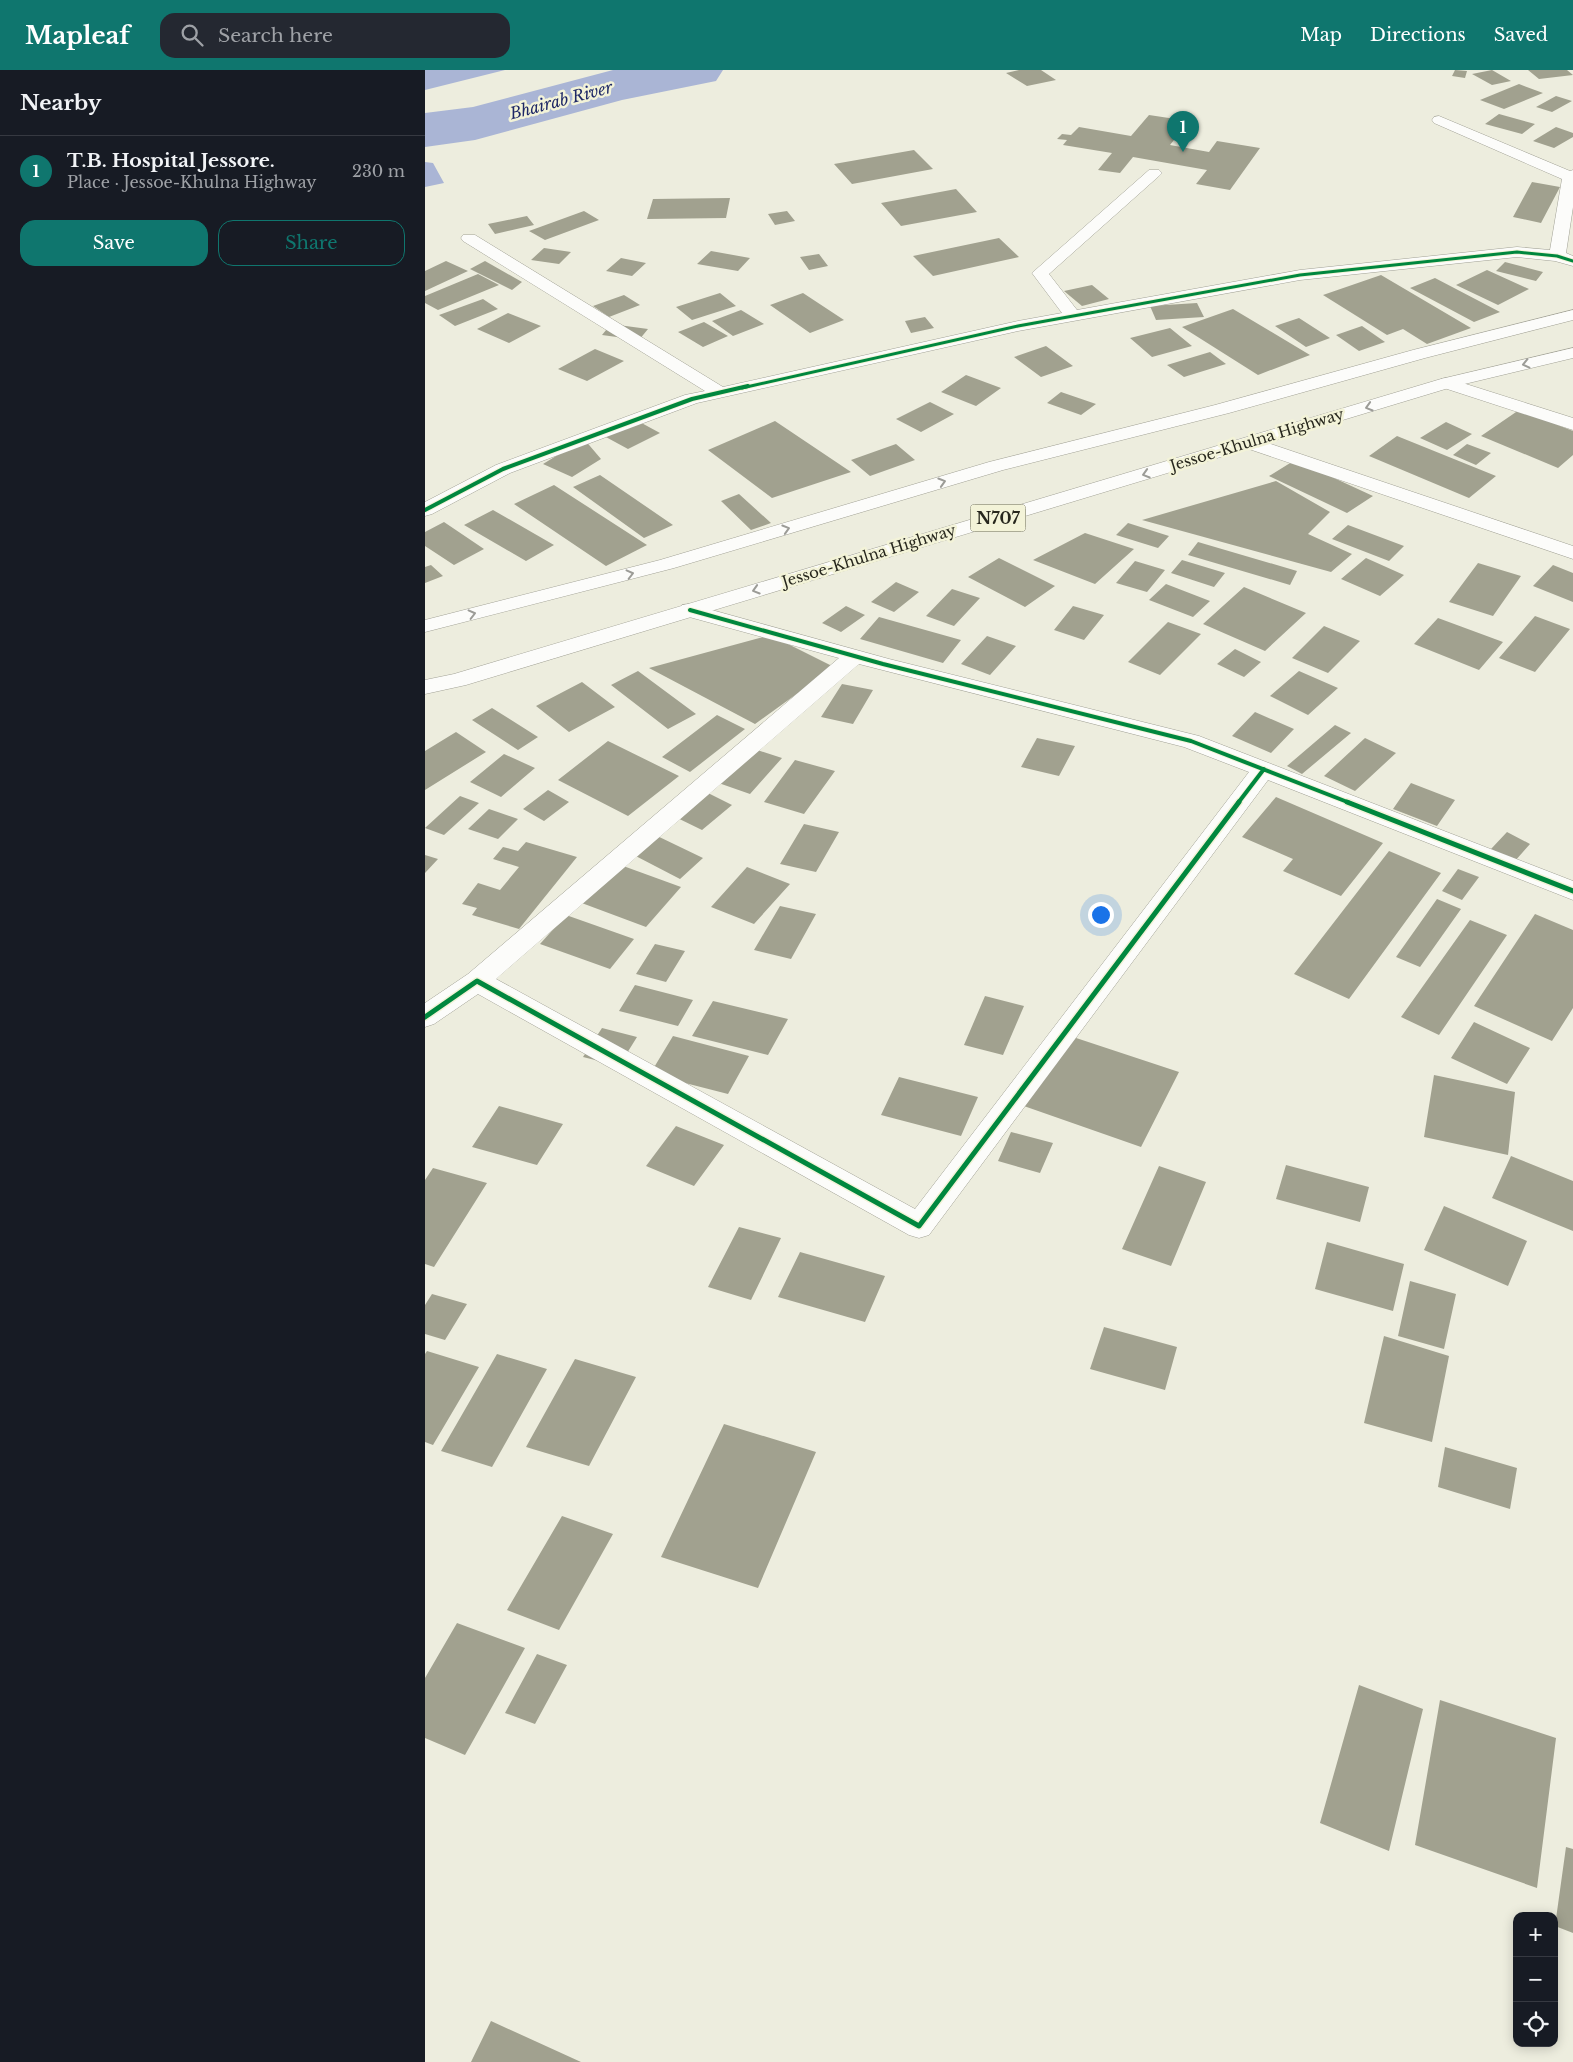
<!DOCTYPE html>
<html lang="en">
<head>
<meta charset="utf-8">
<style>
	:root { --surface:#171b24; --page:#242831; --text:#f1f3f6; --muted:#9ea1a6; --line:#363941; --accent:#0f766e }
	body { margin:0; font-family:"Libre Baskerville",serif; background:var(--page); color:var(--text) }
	.controls { position:absolute; right:15px; bottom:15px; display:grid; overflow:hidden; border-radius:10px; box-shadow:0 2px 12px #0003 }
	.controls button { width:45px; height:45px; display:grid; place-items:center; padding:0; border:0; border-bottom:1px solid var(--line); background:var(--surface); color:var(--text); font:25px sans-serif }
	.you { position:absolute; left:675px; top:844px; width:18px; height:18px; margin:-12px; border:4px solid #fff; border-radius:50%; background:#1a73e8; box-shadow:0 0 0 8px #1a73e833 }
	.badge { display:grid; place-items:center; width:32px; height:32px; border-radius:50%; background:var(--accent); color:#fff; font-size:16px; font-weight:700 }
	.pin { position:absolute; translate:-50% -41px; filter:drop-shadow(0 1px 2px #0008) }
	.pin::after { content:''; position:absolute; top:26px; width:18px; height:15px; background:inherit; clip-path:polygon(0 0,100% 0,50% 100%) }
	.list { margin:0; padding:0; list-style:none }
	h2 { display:flex; justify-content:space-between; align-items:center; height:65px; margin:0; padding:0 20px; font-size:21px }
	h2 small { font-size:16px; font-weight:400; color:var(--muted) }
	.list li { display:grid; grid-template-columns:32px 1fr auto; gap:15px; align-items:center; box-sizing:border-box; height:70px; padding:0 20px; border-top:1px solid var(--line) }
	.list b { display:block; font-size:19px; white-space:nowrap }
	.list p { margin:0; font-size:16px; white-space:nowrap; color:var(--muted) }
	.list em { font-size:16px; font-style:normal; color:var(--muted) }
	.actions { display:flex; gap:10px; padding:15px 20px }
	.actions a { flex:1; padding:11px 0; border:1px solid var(--accent); border-radius:15px; text-align:center; font-size:18px; color:var(--accent) }
	.actions .main { background:var(--accent); color:#fff }
	.icon { flex:none; width:28px; height:28px; fill:none; stroke:currentColor; stroke-width:2; stroke-linecap:round; stroke-linejoin:round }
	.map { position:relative; flex:none; width:1148px; height:1992px; overflow:hidden }
	header { display:flex; align-items:center; gap:30px; box-sizing:border-box; height:70px; padding:0 25px; background:var(--accent); color:#fff }
	header strong { font-size:24px }
	nav { display:flex; gap:28px; margin-inline-start:auto; font-size:18px }
	.search { width:350px; height:45px; background:var(--page); display:flex; align-items:center; gap:12px; box-sizing:border-box; padding:0 18px; border-radius:15px; color:var(--muted); font-size:19px }
	main { display:flex }
	aside { flex:1; background:var(--surface) }
	.map>svg:first-child { display:block }
	.water { fill:#aab5d5 }
	.lines { fill:none; stroke-linecap:round; stroke-linejoin:round }
	.river { fill:#aab5d5; fill-rule:evenodd }
	.building { fill:#a1a18f }
	.minor-casing { stroke:#a1a195; stroke-width:1 }
	.highway-casing { stroke:#a1a195; stroke-width:1 }
	.minor { fill:#fcfcfa; fill-rule:evenodd }
	.highway { fill:#fcfcfa; fill-rule:evenodd }
	.cycleway-far2-casing { stroke:#f3f3d8; stroke-width:5 }
	.cycleway-far1-casing { stroke:#f3f3d8; stroke-width:6 }
	.cycleway-casing { stroke:#f3f3d8; stroke-width:8 }
	.cycleway-far2 { stroke:#00873e; stroke-width:3 }
	.cycleway-far1 { stroke:#00873e; stroke-width:4 }
	.cycleway { stroke:#00873e; stroke-width:5 }
	.oneway { stroke:#9c9c97 }
	.labels { text-anchor:middle; stroke-width:5; stroke-linejoin:round; paint-order:stroke }
	.far-street-label { font-size:15px; fill:#27271d; stroke:#f3f3d8 }
	.far-water-label { font-size:16px; font-style:italic; fill:#1e2866; stroke:#f3f3d8 }
	.shield { fill:#f3f3d8; stroke:#646455; stroke-width:1 }
	.shield-label { font-size:16px; font-weight:bold; fill:#27271d }
</style>
</head>
<body>
<header>
<strong>Mapleaf</strong>
<div class="search"><svg class="icon" aria-label="search" viewBox="0 0 24 24"><circle cx="10" cy="10" r="6"/><path d="M15 15l6 6"/></svg>Search here</div>
<nav><a>Map</a><a>Directions</a><a>Saved</a></nav>
</header>
<main>
<aside>
<h2>Nearby<small></small></h2>
<ul class="list">
<li><span class="badge">1</span><div><b>T.B. Hospital Jessore.</b><p>Place · Jessoe-Khulna Highway</p></div><em>230 m</em></li>
</ul>
<div class="actions"><a class="main">Save</a><a>Share</a></div>
</aside>
<div class="map">
<svg width="1148" height="1992" viewBox="0 0 1148 1992">
	<rect width="100%" height="100%" fill="#ededde"/>
	<path class="water" d="M0,0h80l-80,20z
		M0,92l8,1 11,20 -19,4z"/>
	<g class="lines">
		<path class="river" d="M188,0h110l-7,11 -94,19 -147,40 -50,7v-34l48,-6z"/>
	</g>
	<path class="building" d="M594,0h22l15,10 -29,6 -21,-13z
		M1030,0l12,1 -2,7 -13,-2z
		M1067,0l19,11 -19,4 -20,-11z
		M1103,0h39l6,5 -34,4z
		M1094,14l24,9 -39,16 -24,-9z
		M1131,26l16,5 -20,11 -16,-5z
		M1074,44l36,10 -13,10 -37,-10z
		M724,45l40,6 -19,24 39,7 8,-11 43,7 -30,42 -34,-6 11,-14 -74,-13 -13,16 -22,-3 14,-17 -49,-8 4,-5 -10,-1 5,-5 9,1 8,-8 52,9z
		M1131,57l17,6v4l-19,11 -21,-7z
		M489,80l19,19 -81,15 -18,-20z
		M1107,112l28,5 -19,36 -28,-6z
		M531,119l21,23 -76,14 -20,-23z
		M305,128l-4,20 -79,1 6,-20z
		M159,141l15,9 -54,20 -16,-9z
		M362,141l8,10 -20,4 -7,-11z
		M102,146l7,9 -39,9 -7,-10z
		M574,168l20,19 -86,19 -20,-20z
		M119,178l27,4 -12,12 -28,-4z
		M286,181l39,7 -12,13 -41,-7z
		M394,184l9,12 -19,4 -9,-13z
		M196,188l25,5 -14,13 -26,-5z
		M21,191l22,10 -43,20v-20z
		M60,191l37,21 -10,8 -42,-21z
		M1080,192l38,10 -7,9 -40,-10z
		M1062,200l42,19 -31,16 -42,-20z
		M53,204l21,11 -61,25 -13,-7v-7z
		M956,205l90,53 -44,16 -24,-15 -16,6 -64,-40z
		M1010,208l65,34 -26,10 -64,-34z
		M667,215l17,14 -27,7 -18,-15z
		M295,223l16,13 -44,14 -16,-13z
		M378,223l41,27 -34,13 -40,-28z
		M199,225l16,10 -31,12 -16,-11z
		M58,229l15,10 -43,17 -16,-11z
		M772,233l7,14 -48,3 -6,-14z
		M808,239l77,46 -52,20 -76,-48z
		M316,240l23,14 -31,12 -21,-15z
		M83,243l33,13 -32,17 -32,-14z
		M500,247l9,11 -23,5 -6,-12z
		M874,248l31,20 -24,9 -31,-21z
		M279,252l24,14 -25,11 -25,-15z
		M186,254l37,5 -9,11 -37,-5z
		M937,256l23,16 -26,9 -23,-16z
		M745,258l22,18 -40,11 -22,-19z
		M621,276l27,20 -32,11 -27,-20z
		M170,279l29,12 -37,20 -29,-12z
		M785,282l16,12 -42,13 -17,-12z
		M541,305l35,13 -25,18 -35,-14z
		M636,322l35,12 -15,11 -34,-12z
		M505,332l24,12 -33,18 -25,-13z
		M1094,340l54,21v24l-15,13 -77,-32z
		M211,350l24,13 -32,16 -24,-13z
		M350,351l76,51 -79,26 -64,-48z
		M1021,352l26,12 -25,16 -27,-12z
		M972,366l99,40 -27,22 -100,-42z
		M159,369l17,20 -29,18 -29,-13z
		M471,374l19,16 -45,16 -19,-16z
		M1042,374l24,9 -15,12 -23,-10z
		M870,390l78,36 -26,17 -78,-37z
		M175,405l73,50 -29,13 -71,-51z
		M851,411l54,31 -22,22 44,20 -21,18 -189,-52z
		M129,415l93,60 -41,21 -92,-62z
		M314,424l32,29 -20,7 -30,-29z
		M68,440l61,35 -28,16 -62,-36z
		M19,452l40,27 -30,16 -29,-19v-14z
		M703,453l41,13 -11,12 -42,-13z
		M923,455l56,21 -15,15 -57,-22z
		M660,463l49,16 -39,35 -62,-24z
		M773,472l99,29 -7,14 -102,-30z
		M574,488l56,28 -30,21 -57,-30z
		M941,488l38,17 -24,21 -39,-17z
		M757,490l43,13 -11,14 -43,-14z
		M710,491l30,9 -18,22 -31,-9z
		M1053,493l43,13 -28,40 -44,-14z
		M6,495l12,11 -18,7v-16z
		M1128,495l20,8v29l-40,-16z
		M471,512l23,10 -25,20 -23,-10z
		M741,514l44,17 -17,16 -44,-17z
		M819,517l62,26 -41,38 -62,-27z
		M527,519l28,9 -26,28 -28,-10z
		M421,536l19,9 -24,17 -19,-9z
		M648,536l31,9 -20,25 -30,-10z
		M1110,546l35,13 -35,43 -36,-14z
		M454,547l82,23 -18,23 -83,-24z
		M1013,548l65,24 -24,28 -65,-26z
		M743,552l33,12 -41,41 -32,-13z
		M899,556l36,15 -32,32 -36,-15z
		M345,565l64,32 -79,57 -106,-56z
		M562,566l29,10 -26,29 -29,-11z
		M810,579l26,13 -17,15 -27,-13z
		M213,601l58,43 -28,15 -57,-44z
		M874,601l39,17 -30,27 -38,-19z
		M157,612l33,25 -46,25 -33,-26z
		M417,614l31,6 -20,34 -32,-7z
		M67,638l46,29 -20,13 -46,-30z
		M830,642l39,17 -23,24 -39,-17z
		M292,645l28,14 -55,43 -28,-15z
		M910,655l16,8 -49,41 -15,-8z
		M31,662l30,20 -61,38v-39z
		M612,668l38,8 -16,30 -38,-9z
		M940,668l31,15 -41,38 -31,-15z
		M183,671l71,35 -51,40 -70,-36z
		M317,675l40,13 -32,36 -40,-14z
		M79,684l31,14 -34,29 -31,-15z
		M370,690l40,11 -31,43 -40,-12z
		M986,713l44,17 -18,26 -44,-17z
		M269,716l38,19 -30,25 -39,-19z
		M123,720l21,12 -25,19 -21,-12z
		M35,726l19,7 -35,32 -19,-7z
		M851,727l107,46 -42,53 -58,-25 10,-12 -51,-22z
		M64,739l29,10 -20,20 -30,-10z
		M379,754l35,8 -23,40 -36,-8z
		M1082,762l23,12 -15,17 -24,-12z
		M226,763l52,25 -23,21 -52,-27z
		M101,772l51,15 -58,72 -47,-14 5,-7 -15,-4 16,-21 22,7 19,-23 -26,-8 10,-12 15,4z
		M964,781l52,22 -92,126 -55,-25z
		M0,785l13,4 -13,14z
		M190,793l66,24 -35,40 -67,-25z
		M322,797l43,17 -36,40 -43,-17z
		M1033,799l21,8 -17,23 -20,-9z
		M1012,829l24,10 -41,58 -24,-10z
		M355,836l36,8 -25,45 -37,-9z
		M1110,844l38,16v78l-21,33 -78,-35z
		M141,845l68,24 -24,30 -70,-25z
		M1045,850l37,15 -68,100 -38,-18z
		M230,874l30,7 -19,31 -30,-8z
		M210,915l58,15 -15,26 -59,-15z
		M560,926l39,10 -21,49 -39,-10z
		M288,931l75,18 -20,36 -76,-19z
		M1049,952l56,26 -23,36 -56,-26z
		M177,958l35,9 -18,29 -36,-9z
		M636,963l118,39 -38,75 -120,-42z
		M248,966l76,20 -21,38 -78,-20z
		M1009,1005l81,17 -7,63 -84,-18z
		M474,1007l79,20 -17,39 -80,-21z
		M74,1036l64,18 -26,41 -65,-18z
		M251,1056l48,19 -30,41 -48,-20z
		M586,1062l42,11 -13,30 -42,-12z
		M1086,1086l62,25v50l-81,-33z
		M861,1095l83,22 -9,35 -84,-23z
		M734,1096l47,16 -35,84 -49,-17z
		M8,1098l54,15 -53,84 -9,-3v-84z
		M1019,1136l83,35 -19,45 -84,-36z
		M314,1157l42,11 -30,62 -43,-13z
		M902,1172l77,22 -11,47 -78,-22z
		M375,1182l85,24 -20,46 -87,-25z
		M985,1211l46,13 -12,55 -46,-13z
		M7,1224l35,10 -22,36 -20,-6v-29z
		M679,1257l73,20 -12,43 -75,-21z
		M959,1266l65,20 -17,86 -68,-19z
		M2,1281l52,16 -46,78 -8,-3v-88z
		M72,1284l50,15 -55,98 -51,-16z
		M150,1289l61,18 -47,89 -63,-19z
		M299,1354l92,28 -58,136 -97,-31z
		M1020,1377l72,21 -7,41 -72,-22z
		M137,1446l51,18 -54,96 -52,-20z
		M32,1553l68,25 -60,107 -40,-17v-60z
		M112,1584l30,11 -32,59 -30,-11z
		M934,1615l64,24 -34,142 -69,-28z
		M1015,1630l116,38 -19,150 -122,-43z
		M1141,1777l7,2v84l-18,-7z
		M66,1951l90,41h-110z"/>
	<g class="lines">
		<defs>
			<path id="minor" d="M1014,46l131,55 3,-1v37l-7,46 7,3v10l-18,-5 -38,-4 -217,23 -282,51 -321,72 -187,70 -78,41 -7,2v-14l71,-37 189,-70 20,-4 -242,-150 -2,-3 2,-3h12l248,152 295,-66 44,-8 -30,-40 117,-103h10l3,3 -3,3 -110,98 28,36 223,-40 217,-23 33,3 12,-71 -128,-56 -2,-3 2,-3z
				M1022,308l126,40v12l-132,-43 -3,-4 3,-4z
				M825,367l323,109v13l-330,-112 -3,-4 3,-4z
				M265,534l199,55 310,77 374,145v19l-305,-120 -339,455 -10,3 -10,-3 -431,-241 -44,30 -9,3v-24l43,-29 371,-316 -157,-43 -3,-5 3,-5zM434,594l325,83 65,25 -334,437 -419,-230z"/>
			<path id="highway" d="M1148,240v10l-148,38 -196,55 -226,57 -329,98 -249,64v-12l235,-60 329,-98 226,-57 198,-55z
				M1148,278v10l-121,29 -986,298 -41,9v-14l29,-6 987,-295z"/>
		</defs>
		<use href="#minor" class="minor-casing"/>
		<use href="#highway" class="highway-casing"/>
		<use href="#minor" class="minor"/>
		<use href="#highway" class="highway"/>
		<defs>
			<path id="cycleway-far2" d="M317,318l276,-62 282,-51 217,-23 40,4 16,5"/>
			<path id="cycleway-far1" d="M0,440l78,-41 189,-70 56,-13
				M265,540l193,54 308,77 159,62
				M813,733l26,-34"/>
			<path id="cycleway" d="M922,732l226,89
				M0,947l52,-36 442,245 320,-424"/>
		</defs>
		<use href="#cycleway-far2" class="cycleway-far2-casing"/>
		<use href="#cycleway-far1" class="cycleway-far1-casing"/>
		<use href="#cycleway" class="cycleway-casing"/>
		<use href="#cycleway-far2" class="cycleway-far2"/>
		<use href="#cycleway-far1" class="cycleway-far1"/>
		<use href="#cycleway" class="cycleway"/>
	</g>
	<defs><path id="oneway-chevron" d="M-2-3.5L2.5 0L-2 3.5" fill="none" stroke-width="1.6" stroke-linecap="round" stroke-linejoin="round" transform="scale(1.25)"/></defs>
	<g class="oneway">
		<use href="#oneway-chevron" transform="translate(1101 294) rotate(167)"/>
		<use href="#oneway-chevron" transform="translate(944 337) rotate(163)"/>
		<use href="#oneway-chevron" transform="translate(721 404) rotate(163)"/>
		<use href="#oneway-chevron" transform="translate(517 412) rotate(-17)"/>
		<use href="#oneway-chevron" transform="translate(361 459) rotate(-17)"/>
		<use href="#oneway-chevron" transform="translate(205 504) rotate(-14)"/>
		<use href="#oneway-chevron" transform="translate(331 520) rotate(163)"/>
		<use href="#oneway-chevron" transform="translate(47 544) rotate(-14)"/>
	</g>
	<g class="labels">
		<g class="far-street-label">
			<text transform="translate(832 370) rotate(-17)" y="5">Jessoe-Khulna Highway</text>
			<text transform="translate(444 486) rotate(-17)" y="5">Jessoe-Khulna Highway</text>
		</g>
		<g class="far-water-label">
			<text transform="translate(136 30) rotate(-15)" y="6">Bhairab River</text>
		</g>
		<rect class="shield" x="545.5" y="434.5" width="55" height="27" rx="4"/>
		<g class="shield-label">
			<text x="573" y="454">N707</text>
		</g>
	</g>
</svg>
<div class="controls">
<button>+</button>
<button>−</button>
<button><svg class="icon" aria-label="locate" viewBox="0 0 24 24"><circle cx="12" cy="12" r="6"/><path d="M12 2v4M12 18v4M2 12h4M18 12h4"/></svg></button>
</div>
<div class="you"></div>
<div class="pin badge" style="left:758px;top:82px">1</div>
</div>
</main>
</body>
</html>
